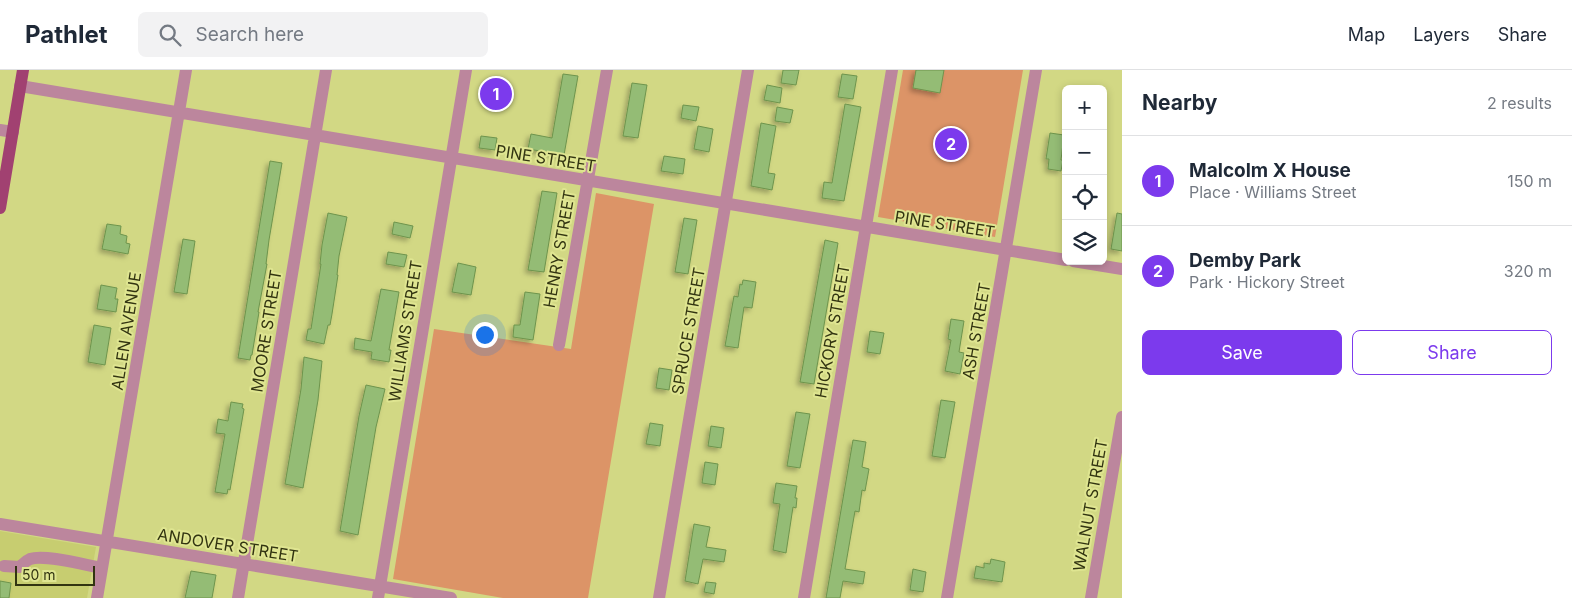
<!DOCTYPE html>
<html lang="en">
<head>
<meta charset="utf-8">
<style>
	:root { --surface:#fff; --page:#f2f2f3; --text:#1f2937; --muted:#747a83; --line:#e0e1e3; --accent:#7c3aed }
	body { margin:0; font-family:Inter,sans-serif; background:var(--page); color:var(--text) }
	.controls { position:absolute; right:15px; top:15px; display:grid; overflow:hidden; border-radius:8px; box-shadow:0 2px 8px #0003 }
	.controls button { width:45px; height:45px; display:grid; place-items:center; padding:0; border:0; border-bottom:1px solid var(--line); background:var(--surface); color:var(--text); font:25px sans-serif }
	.scale { position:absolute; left:15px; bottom:12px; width:80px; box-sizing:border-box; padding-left:5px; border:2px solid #323411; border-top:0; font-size:14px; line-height:18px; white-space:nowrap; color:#323411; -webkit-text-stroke:4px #dfe591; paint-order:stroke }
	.you { position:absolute; left:484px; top:264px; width:18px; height:18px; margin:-12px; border:4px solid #fff; border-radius:50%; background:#1a73e8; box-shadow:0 0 0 8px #1a73e833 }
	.badge { display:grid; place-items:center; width:32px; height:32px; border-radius:50%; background:var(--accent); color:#fff; font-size:16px; font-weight:700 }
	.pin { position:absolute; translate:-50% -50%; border:2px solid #fff; box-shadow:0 1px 5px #0006 }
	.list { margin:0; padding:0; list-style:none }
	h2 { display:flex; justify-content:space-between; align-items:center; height:65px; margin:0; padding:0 20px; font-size:21px }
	h2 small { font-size:16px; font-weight:400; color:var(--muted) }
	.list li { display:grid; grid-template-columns:32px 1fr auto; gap:15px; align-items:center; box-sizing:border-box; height:90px; padding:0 20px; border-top:1px solid var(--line) }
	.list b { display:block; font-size:19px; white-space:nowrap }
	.list p { margin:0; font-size:16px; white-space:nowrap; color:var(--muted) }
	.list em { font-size:16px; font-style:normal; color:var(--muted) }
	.actions { display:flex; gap:10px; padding:15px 20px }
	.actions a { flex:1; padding:11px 0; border:1px solid var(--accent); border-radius:8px; text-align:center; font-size:18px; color:var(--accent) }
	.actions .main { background:var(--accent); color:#fff }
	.icon { flex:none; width:28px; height:28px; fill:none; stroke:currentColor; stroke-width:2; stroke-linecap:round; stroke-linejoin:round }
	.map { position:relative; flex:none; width:1122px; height:528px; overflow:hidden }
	header { display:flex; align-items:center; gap:30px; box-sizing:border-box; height:70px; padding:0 25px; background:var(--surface); border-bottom:1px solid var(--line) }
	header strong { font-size:24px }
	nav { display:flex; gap:28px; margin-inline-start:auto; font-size:18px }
	.search { width:350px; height:45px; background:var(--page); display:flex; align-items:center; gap:12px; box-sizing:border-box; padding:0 18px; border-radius:8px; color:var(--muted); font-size:19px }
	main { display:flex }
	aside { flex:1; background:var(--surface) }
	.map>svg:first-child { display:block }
	.built { fill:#c7cd70 }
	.green { fill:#dc9467 }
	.building { fill:#94bc74; stroke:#6e944d; filter:url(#shadow) }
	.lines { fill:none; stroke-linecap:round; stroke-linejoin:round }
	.minor { stroke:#bc869d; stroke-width:12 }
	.major { stroke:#a14171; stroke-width:12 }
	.labels { text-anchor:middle; stroke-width:4; stroke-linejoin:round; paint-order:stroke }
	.street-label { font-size:16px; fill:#323411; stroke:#dfe591 }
</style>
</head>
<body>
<header>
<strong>Pathlet</strong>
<div class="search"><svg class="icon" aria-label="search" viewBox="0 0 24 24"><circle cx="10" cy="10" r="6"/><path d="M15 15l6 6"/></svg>Search here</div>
<nav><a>Map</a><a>Layers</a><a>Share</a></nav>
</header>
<main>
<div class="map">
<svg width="1122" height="528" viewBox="0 0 1122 528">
	<defs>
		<filter id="shadow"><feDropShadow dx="-3" dy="3" stdDeviation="2.5" flood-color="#0004"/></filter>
	</defs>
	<rect width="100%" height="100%" fill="#d2d884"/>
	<path class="built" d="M0,461l96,16 -9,51h-87z"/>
	<path class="green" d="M903,0h120l-28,167 -117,-20z
		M596,123l58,11 -66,394h-85l-110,-19 41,-250 137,20z"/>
	<path class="building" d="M783,0h16l-3,15 -15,-2z
		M916,0h28l-4,23 -27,-5z
		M563,4l15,2 -14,79 -36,-6 3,-15 21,4z
		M842,4l15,2 -4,23 -15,-2z
		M632,13l15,2 -9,53 -15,-2z
		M767,15l15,3 -2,15 -16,-3z
		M489,17l16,2 -2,12 -16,-2z
		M845,34l16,3 -17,94 -22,-3 2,-16 8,1z
		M683,35l16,2 -3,14 -15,-3z
		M777,37l16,3 -3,13 -15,-2z
		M761,53l15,3 -8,47 7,1 -3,16 -21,-4z
		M698,56l15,3 -4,23 -15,-3z
		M1050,63l14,2 -3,25h2l-2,11 -13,-2 1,-10h-3z
		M481,66l16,2 -2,12 -16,-2z
		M664,86l21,3 -2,15 -22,-3z
		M270,91l12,2 -13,77 -3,24h1l-9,48h1l-7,43h-1l-1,5 -12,-2z
		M542,121l15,2 -13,79 -16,-2z
		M328,143l19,4 -8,39 -2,19h1l-6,39 -2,11h-2l-4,19 -18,-4 2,-11h3l10,-65h-1l2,-19z
		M1117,143l5,1v37l-11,-2z
		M684,148l13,2 -9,54 -13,-2z
		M394,152l19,4 -3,12 -18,-4z
		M107,154l14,2 -1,8 7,2 -1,7 4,1 -2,10 -26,-5z
		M183,169l12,2 -8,53 -13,-2z
		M825,170l13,3 -24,141 -14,-2z
		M388,182l19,3 -3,12 -18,-3z
		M458,193l18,4 -5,28 -19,-3z
		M743,210l13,2 -4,26 -8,-1 -6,41 -13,-2 9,-50 4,1 2,-13 2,1z
		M101,215l16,3 -2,11h3l-2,13 -19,-3z
		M381,219l18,3 -10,58h2l-2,12 -18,-3 1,-7 -18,-3 1,-11 16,3z
		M525,222l15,2 -7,46 -20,-3 1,-12h6z
		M951,249l13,2 -5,31 5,1 -4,21 -15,-3 6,-31 -3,-1z
		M94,255l17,3 -6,37 -17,-3z
		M870,261l14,2 -4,21 -13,-2z
		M304,287l18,4 -4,39 -15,88 -18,-4 16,-95z
		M659,298l13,2 -3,20 -13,-2z
		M366,315l19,4 -9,38 -18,108 -18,-4 19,-115z
		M941,330l14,2 -10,56 -13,-2z
		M231,332l12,2 -1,4 2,1 -14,81 -2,-1 -1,5 -12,-2 10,-58 -9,-1 2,-14 10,2z
		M796,342l14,2 -10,54 -13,-2z
		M650,353l13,2 -3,21 -14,-2z
		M711,356l13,2 -3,20 -13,-2z
		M853,370l13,2 -4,25 7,2 -4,22 -3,-1 -3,22 -4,-1 -10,58 20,3 -2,12 -20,-3 -3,17h-14z
		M705,392l13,2 -3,21 -13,-2z
		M776,413l21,3 -2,12h2l-1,10 -3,-1 -7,46 -13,-3 7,-46 -7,-1z
		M694,454l16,3 -4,20 20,3 -2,12 -21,-3 -5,25 -13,-3z
		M991,489l14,3 -3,20 -28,-4 2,-12 8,2v-5l6,1z
		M913,499l13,3 -3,20 -13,-2z
		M191,501l25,4 -4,23h-27z
		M0,511l11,2 -2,15h-9z
		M706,512l10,1 -2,11 -10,-2z"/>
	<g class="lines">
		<path class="minor" d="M20,16l1046,174
			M0,60l13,2
			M1073,191l49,8
			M559,275l48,-275
			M0,454l451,74
			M4,496l16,1c3,-3 5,-6 10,-8 15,-5 55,6 72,9
			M97,528l89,-528
			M238,528l88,-528
			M378,528l88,-528
			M659,528l89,-528
			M804,528l88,-528
			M947,528l89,-528
			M1091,528l31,-181"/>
		<path class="major" d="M0,138l23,-138"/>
	</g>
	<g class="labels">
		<g class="street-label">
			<text transform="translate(546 88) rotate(9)" y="6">PINE STREET</text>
			<text transform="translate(945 154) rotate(9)" y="6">PINE STREET</text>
			<text transform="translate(559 179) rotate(-80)" y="6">HENRY STREET</text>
			<text transform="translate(126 261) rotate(-81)" y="6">ALLEN AVENUE</text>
			<text transform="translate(266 261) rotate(-81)" y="6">MOORE STREET</text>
			<text transform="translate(405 261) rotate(-81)" y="6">WILLIAMS STREET</text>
			<text transform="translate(688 261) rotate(-80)" y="6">SPRUCE STREET</text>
			<text transform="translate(832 261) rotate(-80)" y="6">HICKORY STREET</text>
			<text transform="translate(976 261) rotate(-80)" y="6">ASH STREET</text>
			<text transform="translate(1090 435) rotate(-80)" y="6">WALNUT STREET</text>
			<text transform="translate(228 475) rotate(9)" y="6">ANDOVER STREET</text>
		</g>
	</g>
</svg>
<div class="controls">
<button>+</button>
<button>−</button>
<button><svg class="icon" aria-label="locate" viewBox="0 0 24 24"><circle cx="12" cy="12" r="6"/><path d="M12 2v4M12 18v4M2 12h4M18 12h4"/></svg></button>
<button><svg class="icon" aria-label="layers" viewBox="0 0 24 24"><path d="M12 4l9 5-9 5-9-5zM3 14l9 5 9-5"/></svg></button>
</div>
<div class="scale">50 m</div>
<div class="you"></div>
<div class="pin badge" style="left:496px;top:24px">1</div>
<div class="pin badge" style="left:951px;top:74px">2</div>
</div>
<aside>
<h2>Nearby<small>2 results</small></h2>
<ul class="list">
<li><span class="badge">1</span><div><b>Malcolm X House</b><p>Place · Williams Street</p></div><em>150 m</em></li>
<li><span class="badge">2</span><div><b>Demby Park</b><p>Park · Hickory Street</p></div><em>320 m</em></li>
</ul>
<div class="actions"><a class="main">Save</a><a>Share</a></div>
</aside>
</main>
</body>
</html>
